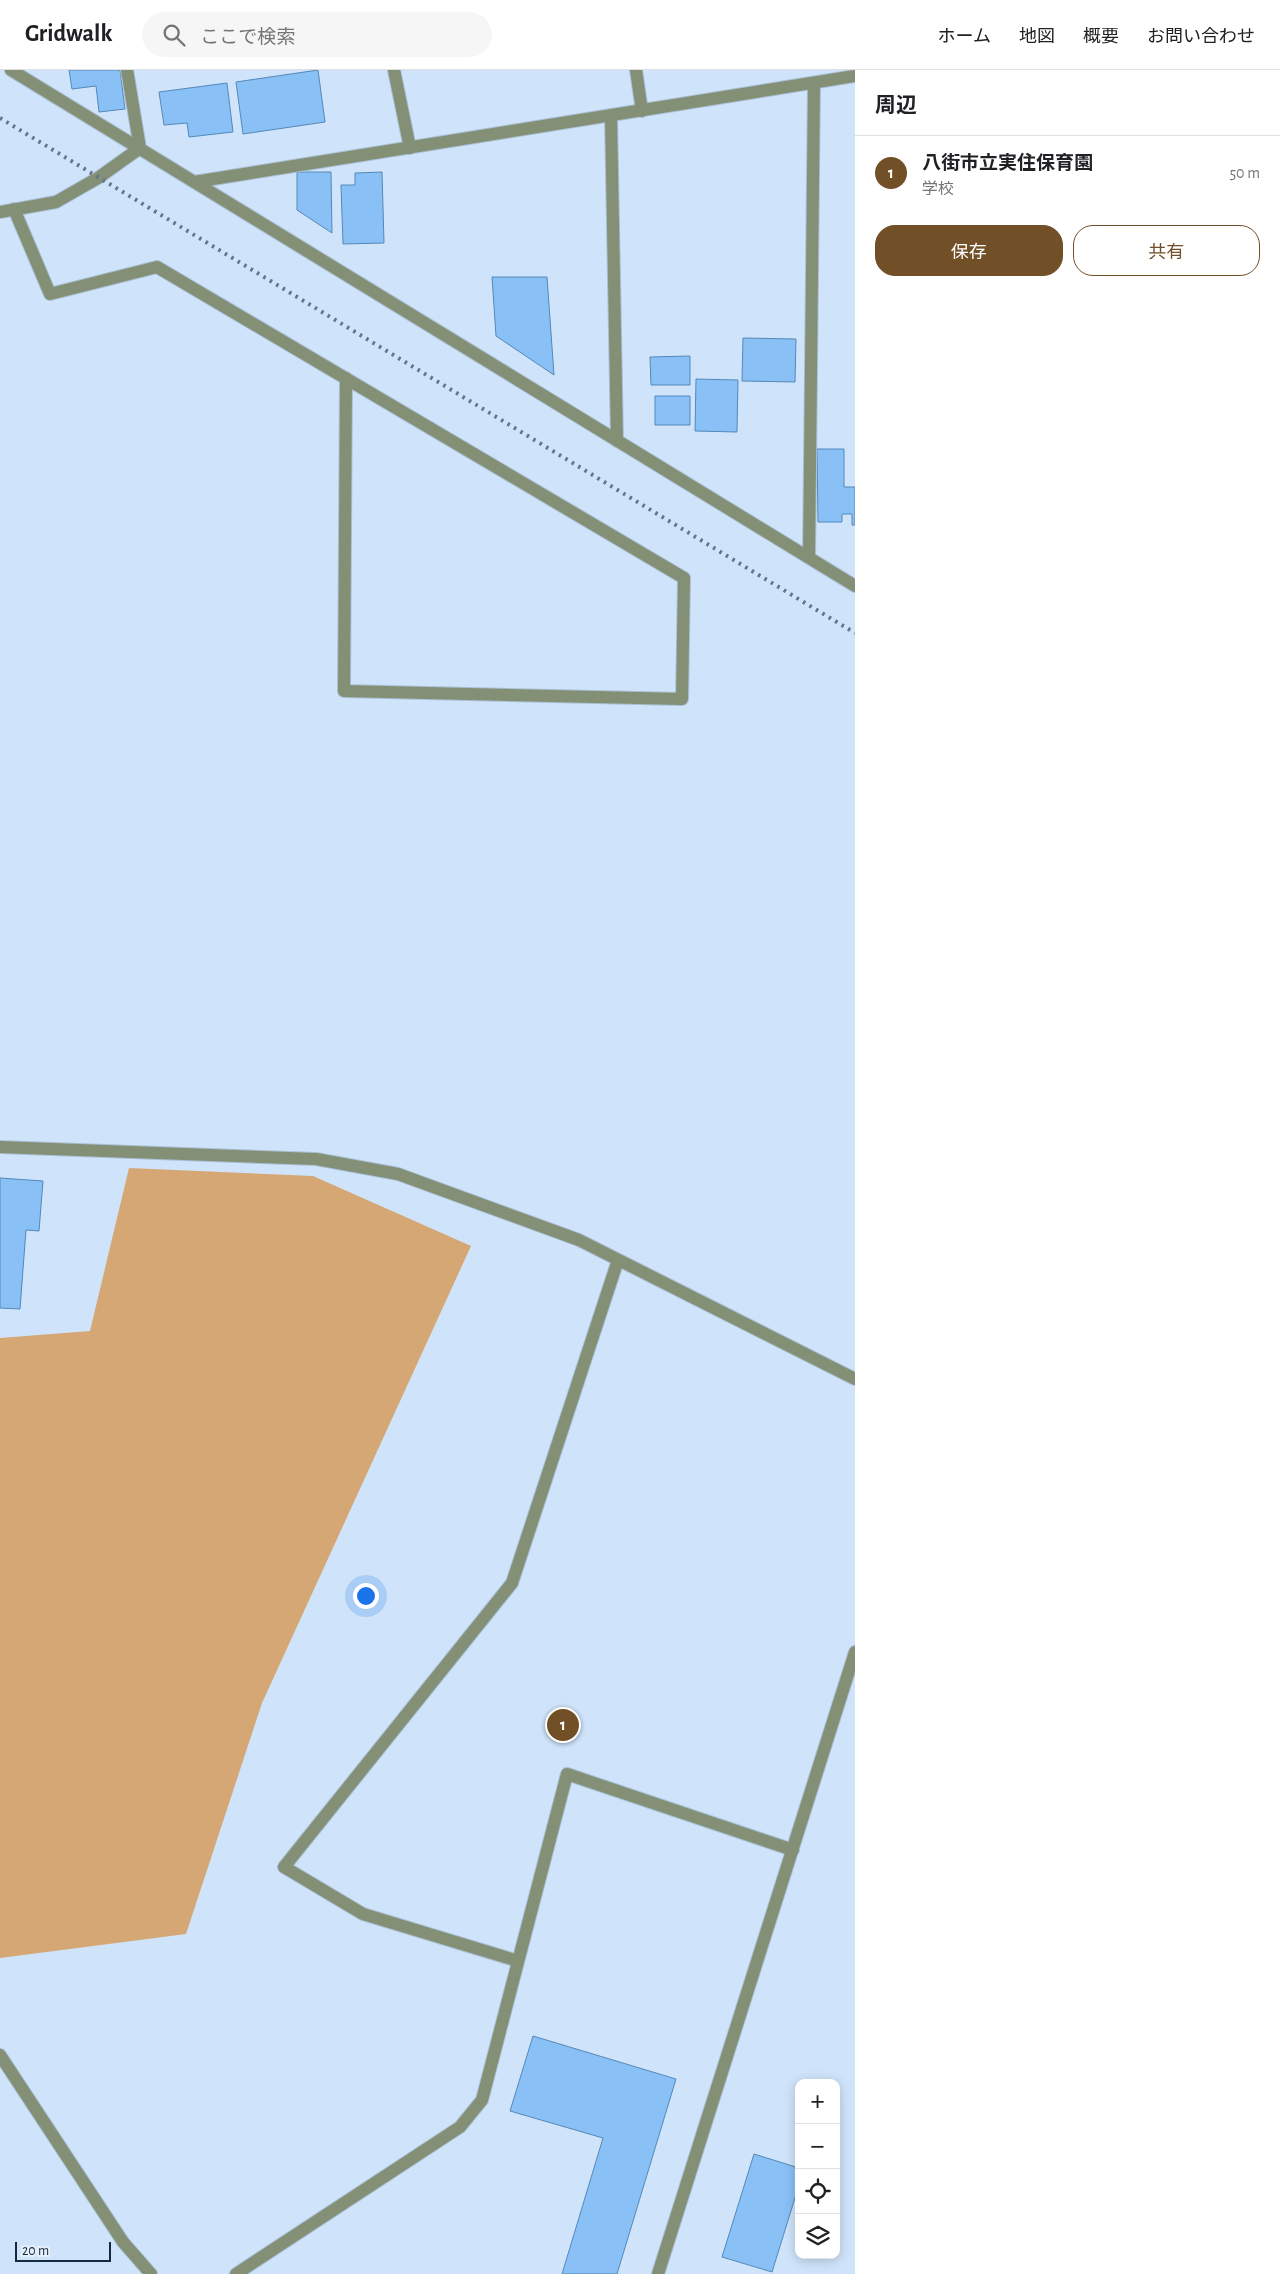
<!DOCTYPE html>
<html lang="ja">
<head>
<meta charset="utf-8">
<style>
	:root { --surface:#fff; --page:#f6f6f6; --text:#202124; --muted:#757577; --line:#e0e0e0; --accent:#714f27 }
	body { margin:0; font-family:"Alegreya Sans","Noto Sans JP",sans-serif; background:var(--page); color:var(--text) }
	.controls { position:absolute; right:15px; bottom:15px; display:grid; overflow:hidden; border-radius:10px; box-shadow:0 2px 12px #0003 }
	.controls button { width:45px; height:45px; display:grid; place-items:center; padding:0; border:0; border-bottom:1px solid var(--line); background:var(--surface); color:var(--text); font:25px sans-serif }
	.scale { position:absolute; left:15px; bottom:12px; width:96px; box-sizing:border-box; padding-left:5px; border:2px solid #152a3e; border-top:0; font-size:14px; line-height:18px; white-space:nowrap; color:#152a3e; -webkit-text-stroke:4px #e6f0fb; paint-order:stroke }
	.you { position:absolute; left:365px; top:1525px; width:18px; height:18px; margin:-12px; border:4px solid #fff; border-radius:50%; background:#1a73e8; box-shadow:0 0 0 8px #1a73e833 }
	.badge { display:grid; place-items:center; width:32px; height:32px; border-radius:50%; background:var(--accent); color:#fff; font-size:16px; font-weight:700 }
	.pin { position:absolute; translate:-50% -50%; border:2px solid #fff; box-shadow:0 1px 5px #0006 }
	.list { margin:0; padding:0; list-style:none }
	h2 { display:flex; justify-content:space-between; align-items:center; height:65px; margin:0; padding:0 20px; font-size:21px }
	h2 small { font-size:16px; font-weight:400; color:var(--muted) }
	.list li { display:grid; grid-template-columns:32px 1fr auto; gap:15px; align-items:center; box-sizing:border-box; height:75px; padding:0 20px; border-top:1px solid var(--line) }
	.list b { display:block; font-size:19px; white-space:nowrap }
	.list p { margin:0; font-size:16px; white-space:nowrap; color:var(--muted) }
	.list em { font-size:16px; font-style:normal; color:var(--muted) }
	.actions { display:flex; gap:10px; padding:15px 20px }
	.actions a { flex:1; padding:11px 0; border:1px solid var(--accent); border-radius:20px; text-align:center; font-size:18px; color:var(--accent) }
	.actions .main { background:var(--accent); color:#fff }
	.icon { flex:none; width:28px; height:28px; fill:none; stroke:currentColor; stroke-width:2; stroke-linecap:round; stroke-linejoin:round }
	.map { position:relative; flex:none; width:855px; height:2204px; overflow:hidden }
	header { display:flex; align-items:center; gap:30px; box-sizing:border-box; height:70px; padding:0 25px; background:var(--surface); border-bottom:1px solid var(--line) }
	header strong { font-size:24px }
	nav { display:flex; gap:28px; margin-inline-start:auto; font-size:18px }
	.search { width:350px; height:45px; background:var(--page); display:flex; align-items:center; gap:12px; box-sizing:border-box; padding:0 18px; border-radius:28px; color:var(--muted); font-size:19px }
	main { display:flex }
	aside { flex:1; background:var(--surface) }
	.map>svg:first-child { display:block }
	.green { fill:#d5a775 }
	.building { fill:#89c0f5; stroke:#5588b8 }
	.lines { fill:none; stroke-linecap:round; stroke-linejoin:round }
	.minor-casing { stroke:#aabfd4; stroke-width:14 }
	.minor { stroke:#839075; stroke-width:12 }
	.rail { stroke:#61768b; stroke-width:4; stroke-dasharray:2.5 5; stroke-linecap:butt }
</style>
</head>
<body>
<header>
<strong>Gridwalk</strong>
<div class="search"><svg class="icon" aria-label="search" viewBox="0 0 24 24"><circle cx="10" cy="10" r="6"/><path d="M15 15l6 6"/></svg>ここで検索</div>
<nav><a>ホーム</a><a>地図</a><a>概要</a><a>お問い合わせ</a></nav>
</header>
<main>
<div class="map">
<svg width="855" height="2204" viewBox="0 0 855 2204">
	<rect width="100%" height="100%" fill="#cfe4fa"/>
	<path class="green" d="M129,1098l184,8 158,70 -209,457 -76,231 -186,24v-620l90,-7z"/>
	<path class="building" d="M69,0h51l5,39 -26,3 -3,-26 -24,3z
		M318,0l7,52 -82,12 -7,-52z
		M227,13l6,49 -44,5 -2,-14 -23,2 -5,-33z
		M297,102h34l1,61 -35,-23z
		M382,102l2,71 -41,1 -2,-59h14v-12z
		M492,207h55l7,98 -58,-39z
		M743,268l53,1 -1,43 -53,-1z
		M690,286v29h-39l-1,-28z
		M696,309l42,1 -1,52 -42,-1z
		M655,326h35v29h-35z
		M817,379h27v38h11v38h-3v-11h-10v8h-24z
		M0,1108l43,3 -4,50 -13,-1 -6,79 -20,-1z
		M533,1966l143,43 -59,195h-55l41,-136 -93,-27z
		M754,2084l45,14v17l-27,87 -50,-15z"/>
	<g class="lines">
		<defs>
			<path id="minor" d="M11,0l844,516
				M394,0l16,78
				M636,0l6,41
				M611,46l6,325
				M194,112l661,-106
				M14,139l36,85 107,-27 527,311 -2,121 -338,-8 2,-313
				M0,142l56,-10 42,-24 42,-30 -13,-78
				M809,488l5,-475
				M0,1077l316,12 82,15 181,66 276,139
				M518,1891l-155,-47 -79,-47 228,-284 106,-323
				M0,1985l123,187 28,32
				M236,2204l224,-147 22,-27 85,-326 226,76
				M658,2204l197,-622"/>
		</defs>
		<use href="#minor" class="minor-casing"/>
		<use href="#minor" class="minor"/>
		<path class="rail" d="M0,48l855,515"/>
	</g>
</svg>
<div class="controls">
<button>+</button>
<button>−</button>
<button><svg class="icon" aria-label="locate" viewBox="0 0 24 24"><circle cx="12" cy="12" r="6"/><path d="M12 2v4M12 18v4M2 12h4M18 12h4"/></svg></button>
<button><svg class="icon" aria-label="layers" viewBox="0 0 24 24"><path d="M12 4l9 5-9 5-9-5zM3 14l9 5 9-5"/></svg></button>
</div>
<div class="scale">20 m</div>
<div class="you"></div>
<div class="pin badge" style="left:563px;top:1655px">1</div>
</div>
<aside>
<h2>周辺<small></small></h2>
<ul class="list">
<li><span class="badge">1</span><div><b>八街市立実住保育園</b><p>学校</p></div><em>50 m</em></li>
</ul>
<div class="actions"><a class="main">保存</a><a>共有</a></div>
</aside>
</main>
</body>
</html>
